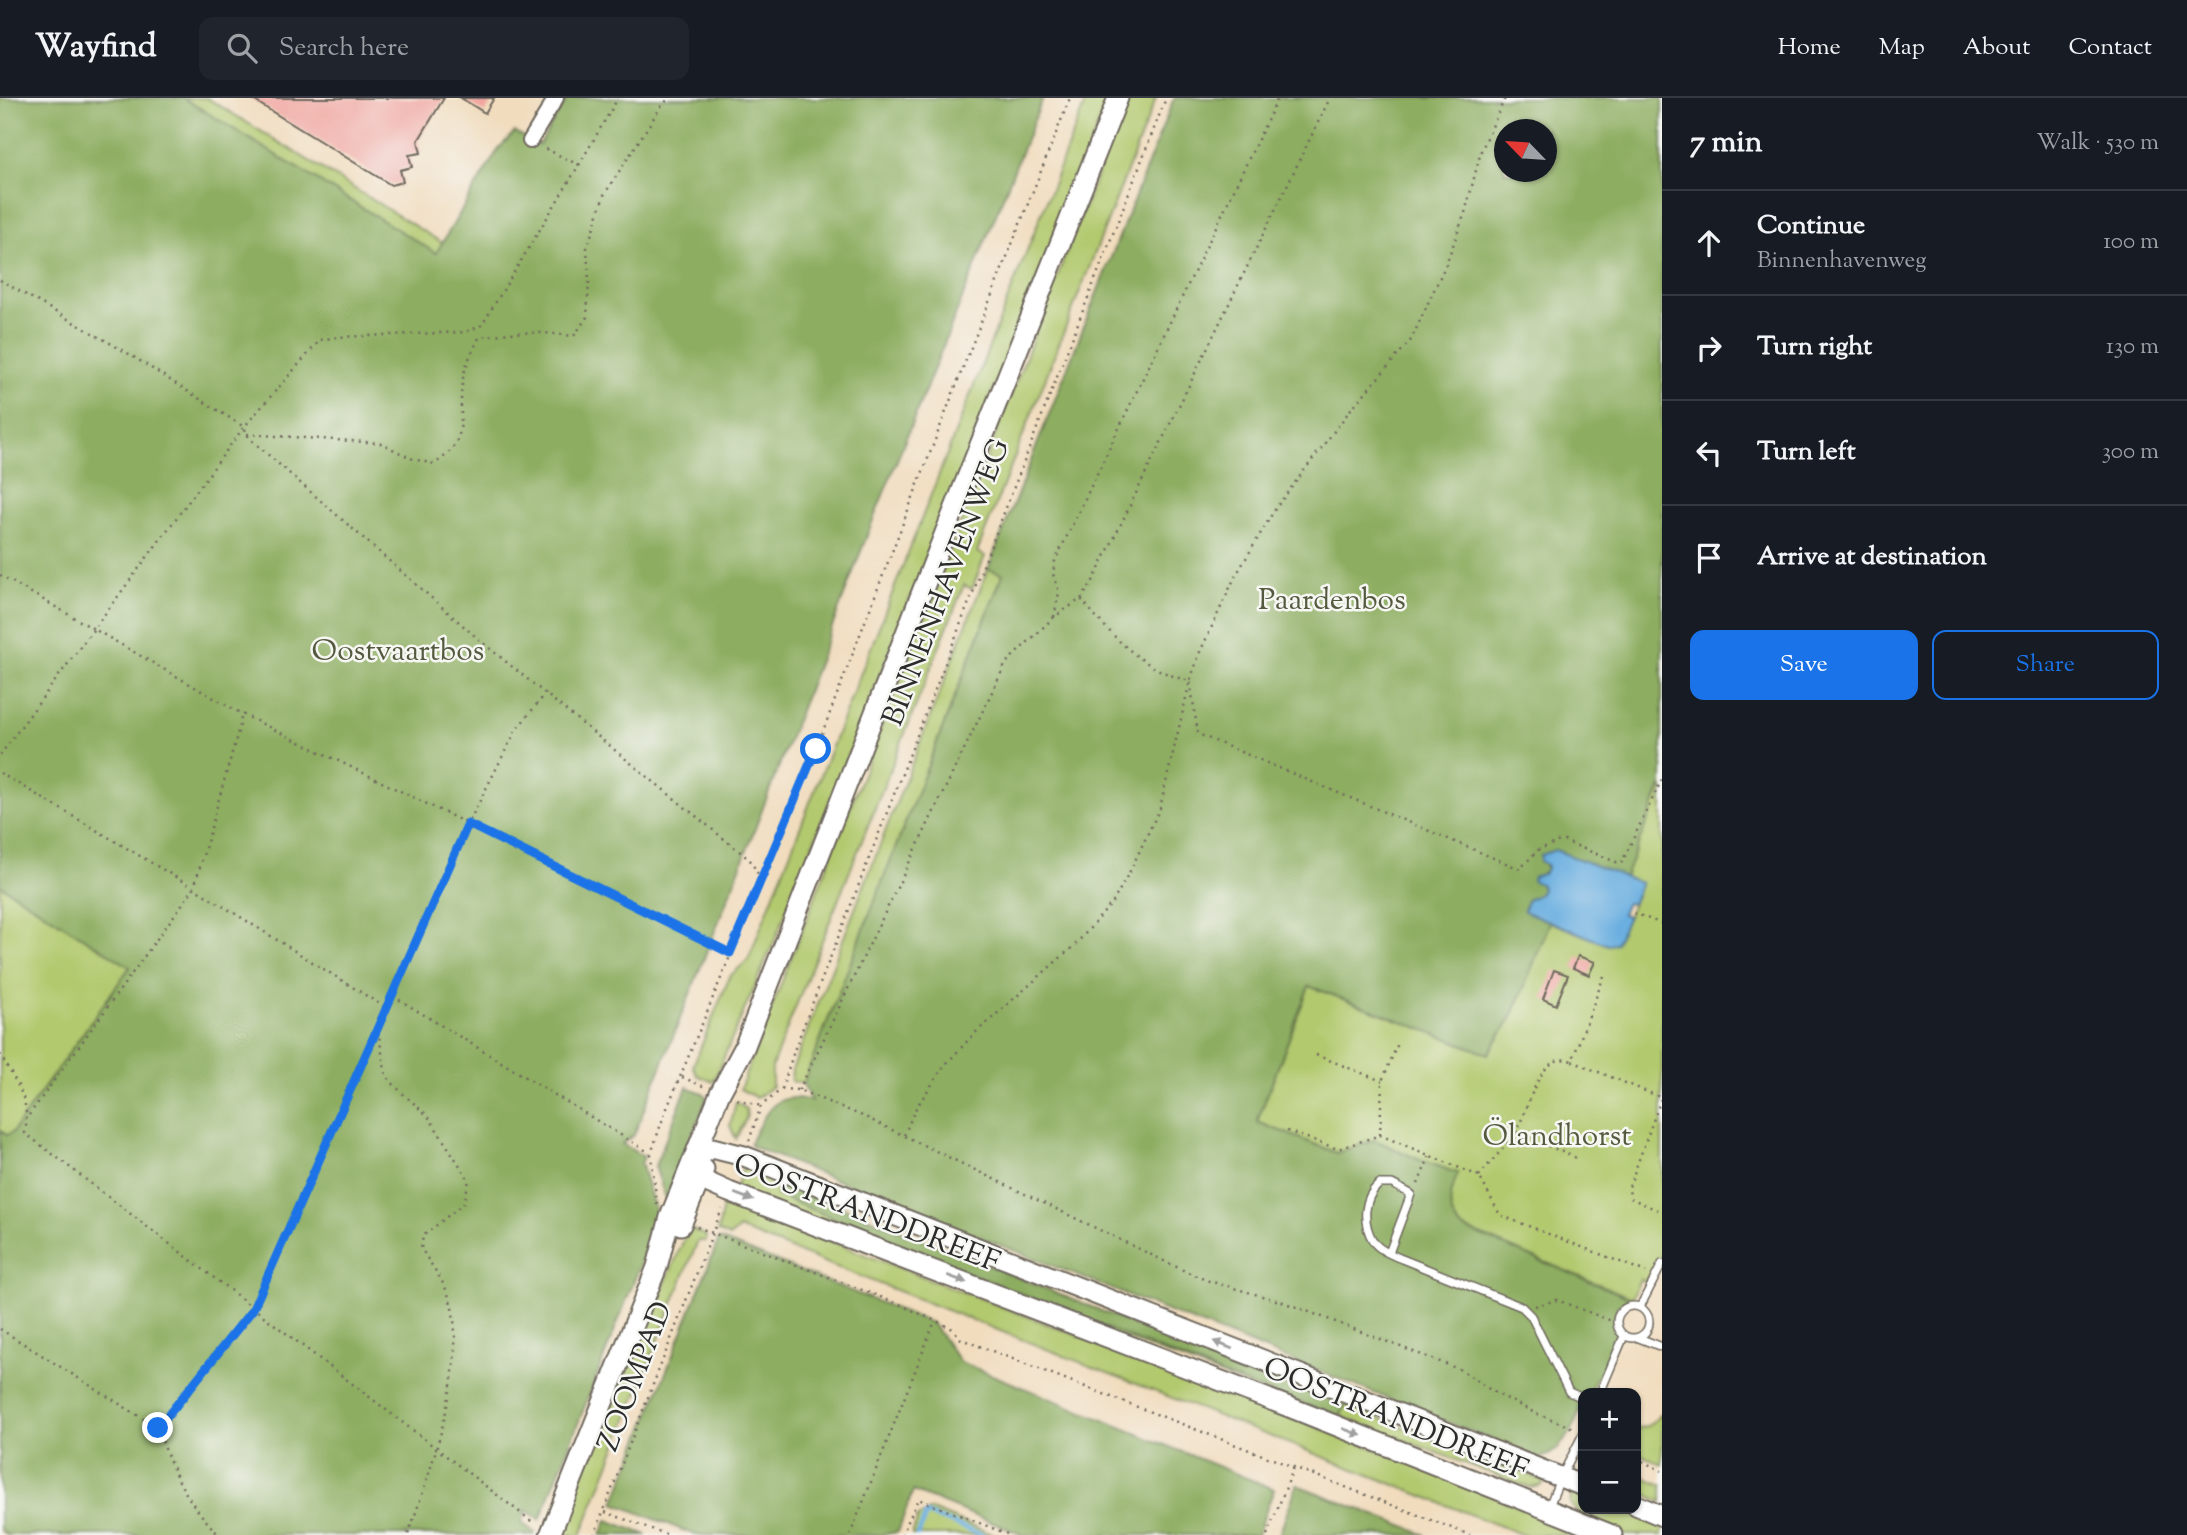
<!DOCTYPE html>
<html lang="en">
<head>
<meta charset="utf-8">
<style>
	:root { --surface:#171b24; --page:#20242c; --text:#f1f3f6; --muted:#9ea1a6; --line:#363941; --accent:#1a73e8 }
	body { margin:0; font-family:"Sorts Mill Goudy",serif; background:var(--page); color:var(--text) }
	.controls { position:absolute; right:21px; bottom:21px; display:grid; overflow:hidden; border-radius:14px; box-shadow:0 2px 5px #0004 }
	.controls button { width:63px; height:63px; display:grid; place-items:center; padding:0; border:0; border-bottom:2px solid var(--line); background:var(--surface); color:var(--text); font:35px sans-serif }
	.compass { position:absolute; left:1494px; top:21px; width:63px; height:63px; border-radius:50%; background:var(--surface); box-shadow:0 2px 5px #0004; rotate:295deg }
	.stop { position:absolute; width:21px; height:21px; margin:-16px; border:5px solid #1a73e8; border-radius:50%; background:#fff }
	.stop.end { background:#1a73e8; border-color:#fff; box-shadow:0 2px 7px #0008 }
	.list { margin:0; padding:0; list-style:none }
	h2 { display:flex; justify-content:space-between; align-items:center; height:91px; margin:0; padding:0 28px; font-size:30px }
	h2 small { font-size:23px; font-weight:400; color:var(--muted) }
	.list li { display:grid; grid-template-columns:46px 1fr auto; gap:21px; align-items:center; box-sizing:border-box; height:105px; padding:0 28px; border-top:2px solid var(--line) }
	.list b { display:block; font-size:26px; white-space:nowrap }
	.list p { margin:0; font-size:23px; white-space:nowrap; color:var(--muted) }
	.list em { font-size:23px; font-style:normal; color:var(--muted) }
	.actions { display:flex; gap:14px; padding:21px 28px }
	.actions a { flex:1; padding:16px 0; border:2px solid var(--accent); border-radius:14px; text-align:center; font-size:24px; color:var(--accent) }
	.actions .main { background:var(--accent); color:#fff }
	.icon { flex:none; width:38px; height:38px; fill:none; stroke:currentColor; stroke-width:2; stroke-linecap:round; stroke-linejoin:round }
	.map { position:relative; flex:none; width:1662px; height:1437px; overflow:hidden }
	header { display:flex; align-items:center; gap:42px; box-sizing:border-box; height:98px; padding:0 35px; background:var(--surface); border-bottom:2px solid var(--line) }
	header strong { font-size:33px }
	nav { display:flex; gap:38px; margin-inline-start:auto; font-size:24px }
	.search { width:490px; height:63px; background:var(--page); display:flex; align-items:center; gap:18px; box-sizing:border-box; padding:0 24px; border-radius:14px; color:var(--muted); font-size:26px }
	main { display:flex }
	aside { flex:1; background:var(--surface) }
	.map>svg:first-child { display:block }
	.green { fill:#b2c96e; stroke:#6e7a4c; stroke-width:2 }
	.forest { fill:#8dad61; stroke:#5c6c46; stroke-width:2; fill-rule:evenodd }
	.water { fill:#6aafe0; stroke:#4a6d86; stroke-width:2 }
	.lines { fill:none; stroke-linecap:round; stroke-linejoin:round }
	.stream { stroke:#6aafe0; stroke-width:4.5 }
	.building { fill:#f1a6a0 }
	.lane-casing { stroke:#70695e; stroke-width:10 }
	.street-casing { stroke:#70695e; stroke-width:18 }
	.secondary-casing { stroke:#70695e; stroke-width:23 }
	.path { stroke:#70695e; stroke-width:2.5; stroke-dasharray:2 5; stroke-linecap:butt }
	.lane { stroke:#fff; stroke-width:7 }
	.street { stroke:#fff; stroke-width:14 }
	.secondary { stroke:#fff; stroke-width:19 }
	.oneway { fill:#a0a0a0 }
	.route { stroke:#1a73e8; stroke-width:9 }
	.labels { text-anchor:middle; stroke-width:5; stroke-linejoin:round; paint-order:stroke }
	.street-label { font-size:30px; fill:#2b2b2b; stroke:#f6f6f2 }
	.park-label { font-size:30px; fill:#545a3f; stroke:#f6f6f2 }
</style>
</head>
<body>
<header>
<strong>Wayfind</strong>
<div class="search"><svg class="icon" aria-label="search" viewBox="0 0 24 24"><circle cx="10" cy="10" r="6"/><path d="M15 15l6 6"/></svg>Search here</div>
<nav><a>Home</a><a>Map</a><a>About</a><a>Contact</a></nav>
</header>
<main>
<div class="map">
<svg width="1662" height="1437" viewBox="0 0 1662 1437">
	<rect width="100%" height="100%" fill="#f6f6f2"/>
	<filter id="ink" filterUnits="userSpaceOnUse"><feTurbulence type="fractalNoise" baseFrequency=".0143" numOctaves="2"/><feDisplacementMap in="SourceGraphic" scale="14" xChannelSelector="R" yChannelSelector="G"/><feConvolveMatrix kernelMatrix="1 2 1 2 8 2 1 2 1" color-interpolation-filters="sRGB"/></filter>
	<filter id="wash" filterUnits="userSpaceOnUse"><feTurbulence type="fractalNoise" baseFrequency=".00686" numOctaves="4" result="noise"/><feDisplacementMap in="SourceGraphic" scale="28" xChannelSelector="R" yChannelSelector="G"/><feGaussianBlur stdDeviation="1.57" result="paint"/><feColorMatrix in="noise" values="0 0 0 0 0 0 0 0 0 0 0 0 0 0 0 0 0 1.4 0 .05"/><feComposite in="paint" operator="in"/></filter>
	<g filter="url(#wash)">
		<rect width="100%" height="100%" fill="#f1dcbd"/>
		<path class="green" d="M183,0h24l234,144 66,37 -11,12z
			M1087,0h22l-335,844 -61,140 -16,-7 -4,-9 37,-90 18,-16z
			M1127,0h29l-179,454 8,4 -13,33 -8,-4 -192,481v20l-15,12 -17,-9z
			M988,471l15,4 -200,511 -12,-3 1,-11z
			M1662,686v470l-12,29 -10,-4 -8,19 -172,-71c-16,-19 -9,-32 -3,-54l-37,-13 -45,-20 -38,13 -80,-31 52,-136 179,68 24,-37 38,-95 58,23 20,-29 12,-33 -15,-6z
			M0,787l130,82 -118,166 -6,2 -6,-5z
			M736,1004l10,7 1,7 -11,23 -6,-13z
			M743,1069l36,15 -3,13 479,193 -520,-197z
			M724,1103l822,313 36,21h-59l-784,-306 -10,8 -11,-6z
			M689,1130l17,8v5h-8l-12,29 -105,265h-25z
			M1346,1307l199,76 -5,5 -10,2 -190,-72z
			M1662,1316v51l-26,-13v-23l12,-3z
			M1636,1376l26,11v17l-26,-12z
			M1573,1389l10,4v18h47l32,12v14h-36l-46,-18 -10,-14z
			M931,1412l64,25h-83l6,-18z"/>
		<path class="forest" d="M0,0h183l253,155 63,-105 16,-16 24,13 29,-47h475l-172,427 -128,335 -109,275 -12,9 22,13 -3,6 17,57 -118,300 -14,-10 -4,13 13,10 -1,2h-527l-7,-5v-400l6,5 6,-2 118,-166 -130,-82z
			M1174,0h488v686l-37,93 -70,-27 -11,13 3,6 -9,7 4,14 -3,5 -12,5 -3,10 26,12 -38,95 -24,37 -179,-68 -52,136 80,31 38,-13 45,20 38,13c-8,20 -13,37 2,54l170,71 -13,9 -3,12 6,14 -31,60h-6c0,22 -21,63 -45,65l-785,-311 -3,-4c15,-29 24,-54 61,-42l-8,-17 200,-510 -15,-5zM1504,32h42v42h-42z
			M687,989l16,6 4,5 -41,102 -11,-34z
			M779,1084l485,194 81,29 -5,11 -85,-28 -479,-193z
			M719,1141l213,84 28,39 314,127 -17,46h-234l-110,-44 -15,41 -19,3h-184l-81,-32z
			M1297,1387l129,50h-147z
			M607,1422l40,15h-46z"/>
		<path class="water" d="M1555,752l86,33 -9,21 -5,-1 -5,11 6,2 -12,28 -8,1 -84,-34 3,-11 11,-5 4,-5 -1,-5 -9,-5 2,-4 9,-2 4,-5v-4l-7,-4 1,-6z"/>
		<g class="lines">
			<path class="stream" d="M918,1437l8,-21 57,21"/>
		</g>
		<g id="blocks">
			<path class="building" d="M250,0h194l-26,43 3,12 -12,2 3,12 -12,3 3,12 -12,3z
				M461,0h33l-9,15z
				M1578,858l17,6 -6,13 -16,-7z
				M1554,872l14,5 -12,30 -13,-6z"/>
		</g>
	</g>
	<g filter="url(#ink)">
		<use href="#blocks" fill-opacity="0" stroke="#70695e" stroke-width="2"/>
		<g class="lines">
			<defs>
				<path id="lane" d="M1389,1155l22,-59 -19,-10h-13c-16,15 -17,38 -6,57 6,9 19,14 29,18l120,48 9,9 38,76 14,6
					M1617 1224a16 16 0 1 1 32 0a16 16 0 1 1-32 0Z
					M1640,1209l22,-43
					M1639,1240l23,9
					M1600,1295l24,-57
					M1548,1411l12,-30 23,-45"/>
				<path id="street" d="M530,43l26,-43"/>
				<path id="secondary" d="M693,1062l7,19 29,13 560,215 323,128
					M693,1062l19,-12 32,8 839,330
					M681,1127l23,-56
					M1636,1407l26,11
					M550,1437l107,-268 13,-50 50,-124 24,-45 201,-515 173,-435"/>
			</defs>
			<use href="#lane" class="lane-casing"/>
			<use href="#street" class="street-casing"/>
			<use href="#secondary" class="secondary-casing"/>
			<path class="path" d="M579,67l39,-67
				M0,182l129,74 115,73 5,11 234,205 267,217 8,14 1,8
				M247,336l133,9 33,16 21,5c36,-22 24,-43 28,-79 2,-18 9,-31 17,-47 32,-8 63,-6 95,-2l13,-19 2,-37 -2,-32 17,-53 58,-90 8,-7
				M0,477l240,138 228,111 -90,206 8,46 15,16 27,24 41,64 -5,23 -41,33 -2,12c10,18 23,32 29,52 19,65 -20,172 -42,235
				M1081,501l11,-16 238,-485
				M1054,519l5,-25 -6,-18 2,-13 223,-463
				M546,595l-30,37 -48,94 262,129
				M0,657l244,-328 76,-87 17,-3 129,-5 16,-7 97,-160 -37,-18
				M0,675l194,115 192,120
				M1634,815l28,11
				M1604,878l-32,85 90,37
				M393,898l257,157
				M0,956c16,29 31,45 25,79l510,391
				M1316,957l66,26
				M682,979l23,10
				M782,991l13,-41 371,-950
				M799,992l207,-427 48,-46 27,-18c31,37 61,71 109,82l8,53 322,135 18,-19 24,-10 59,24 41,-85
				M737,1001l24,7
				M1661,1001l-32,88 1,11 32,14
				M29,1017l165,-227 47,-167 -1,-8
				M1287,1033l51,18 42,-14 99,41 21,39 146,57
				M1516,1034l63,27
				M904,1037l12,-27 29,-43 29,-31 102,-90 37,-42 18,-33 29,-61 30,-127 10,-29 35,-75 40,-68 76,-100 60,-69 35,-76 19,-51 16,-62 24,-53
				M1380,1037l2,-54 17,-40
				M749,1043l12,-35 21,-17 17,1 66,27 322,155 22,9 74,21 178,68 31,21 43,22 38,15
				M1479,1078c11,-14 25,-27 35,-42 15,-20 23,-85 58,-73
				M1418,1086l12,-29
				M657,1106l-6,-50 12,-36 153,-369 146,-379 108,-272
				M697,1129l202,77 54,25 8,10 509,196
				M1535,1208l22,-6 60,23
				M0,1231l158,99 95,-119 123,-276
				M158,1330c15,47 27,71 61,107
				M1636,1360l26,13
				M605,1414l63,23
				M594,1437l128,-326
				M850,1437l85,-214
				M902,1437l16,-36 92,36
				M1267,1437l27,-68"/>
			<use href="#lane" class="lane"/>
			<use href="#street" class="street"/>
			<use href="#secondary" class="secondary"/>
		</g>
		<defs><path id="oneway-solid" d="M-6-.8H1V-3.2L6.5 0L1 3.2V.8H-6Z" transform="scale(1.75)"/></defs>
		<g class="oneway">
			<use href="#oneway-solid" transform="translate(744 1099) rotate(21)"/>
			<use href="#oneway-solid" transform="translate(957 1181) rotate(21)"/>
			<use href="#oneway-solid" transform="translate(1223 1247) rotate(-158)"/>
			<use href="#oneway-solid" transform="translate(1352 1334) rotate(21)"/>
		</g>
	</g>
	<g class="lines" filter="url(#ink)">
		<path class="route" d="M158,1330l95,-119 215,-485 262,129 86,-204"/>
	</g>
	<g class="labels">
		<g class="street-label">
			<text transform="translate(945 484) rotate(-69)" y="10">BINNENHAVENWEG</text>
			<text transform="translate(867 1114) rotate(21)" y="10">OOSTRANDDREEF</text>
			<text transform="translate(634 1278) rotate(-69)" y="10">ZOOMPAD</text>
			<text transform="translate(1396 1320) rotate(22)" y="10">OOSTRANDDREEF</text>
		</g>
		<g class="park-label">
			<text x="1332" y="511">Paardenbos</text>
			<text x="398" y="562">Oostvaartbos</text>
			<text x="1557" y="1047">Ölandhorst</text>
		</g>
	</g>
</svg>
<div class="controls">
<button>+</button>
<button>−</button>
</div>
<svg class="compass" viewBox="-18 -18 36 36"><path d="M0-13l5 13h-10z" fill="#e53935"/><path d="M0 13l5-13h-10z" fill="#9ea1a6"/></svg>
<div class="stop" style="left:816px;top:651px"></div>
<div class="stop end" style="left:158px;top:1330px"></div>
</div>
<aside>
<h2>7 min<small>Walk · 530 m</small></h2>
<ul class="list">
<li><svg class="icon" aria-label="ahead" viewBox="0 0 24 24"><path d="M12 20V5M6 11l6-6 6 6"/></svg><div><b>Continue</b><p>Binnenhavenweg</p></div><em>100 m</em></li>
<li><svg class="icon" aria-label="right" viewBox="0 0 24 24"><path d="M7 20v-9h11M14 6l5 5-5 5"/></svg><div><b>Turn right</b></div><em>130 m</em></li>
<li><svg class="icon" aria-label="left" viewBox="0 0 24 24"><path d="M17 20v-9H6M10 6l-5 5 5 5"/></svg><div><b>Turn left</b></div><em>300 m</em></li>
<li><svg class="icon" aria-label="arrive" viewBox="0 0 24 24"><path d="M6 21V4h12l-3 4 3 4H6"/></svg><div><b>Arrive at destination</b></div></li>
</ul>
<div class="actions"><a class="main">Save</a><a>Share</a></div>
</aside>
</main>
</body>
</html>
